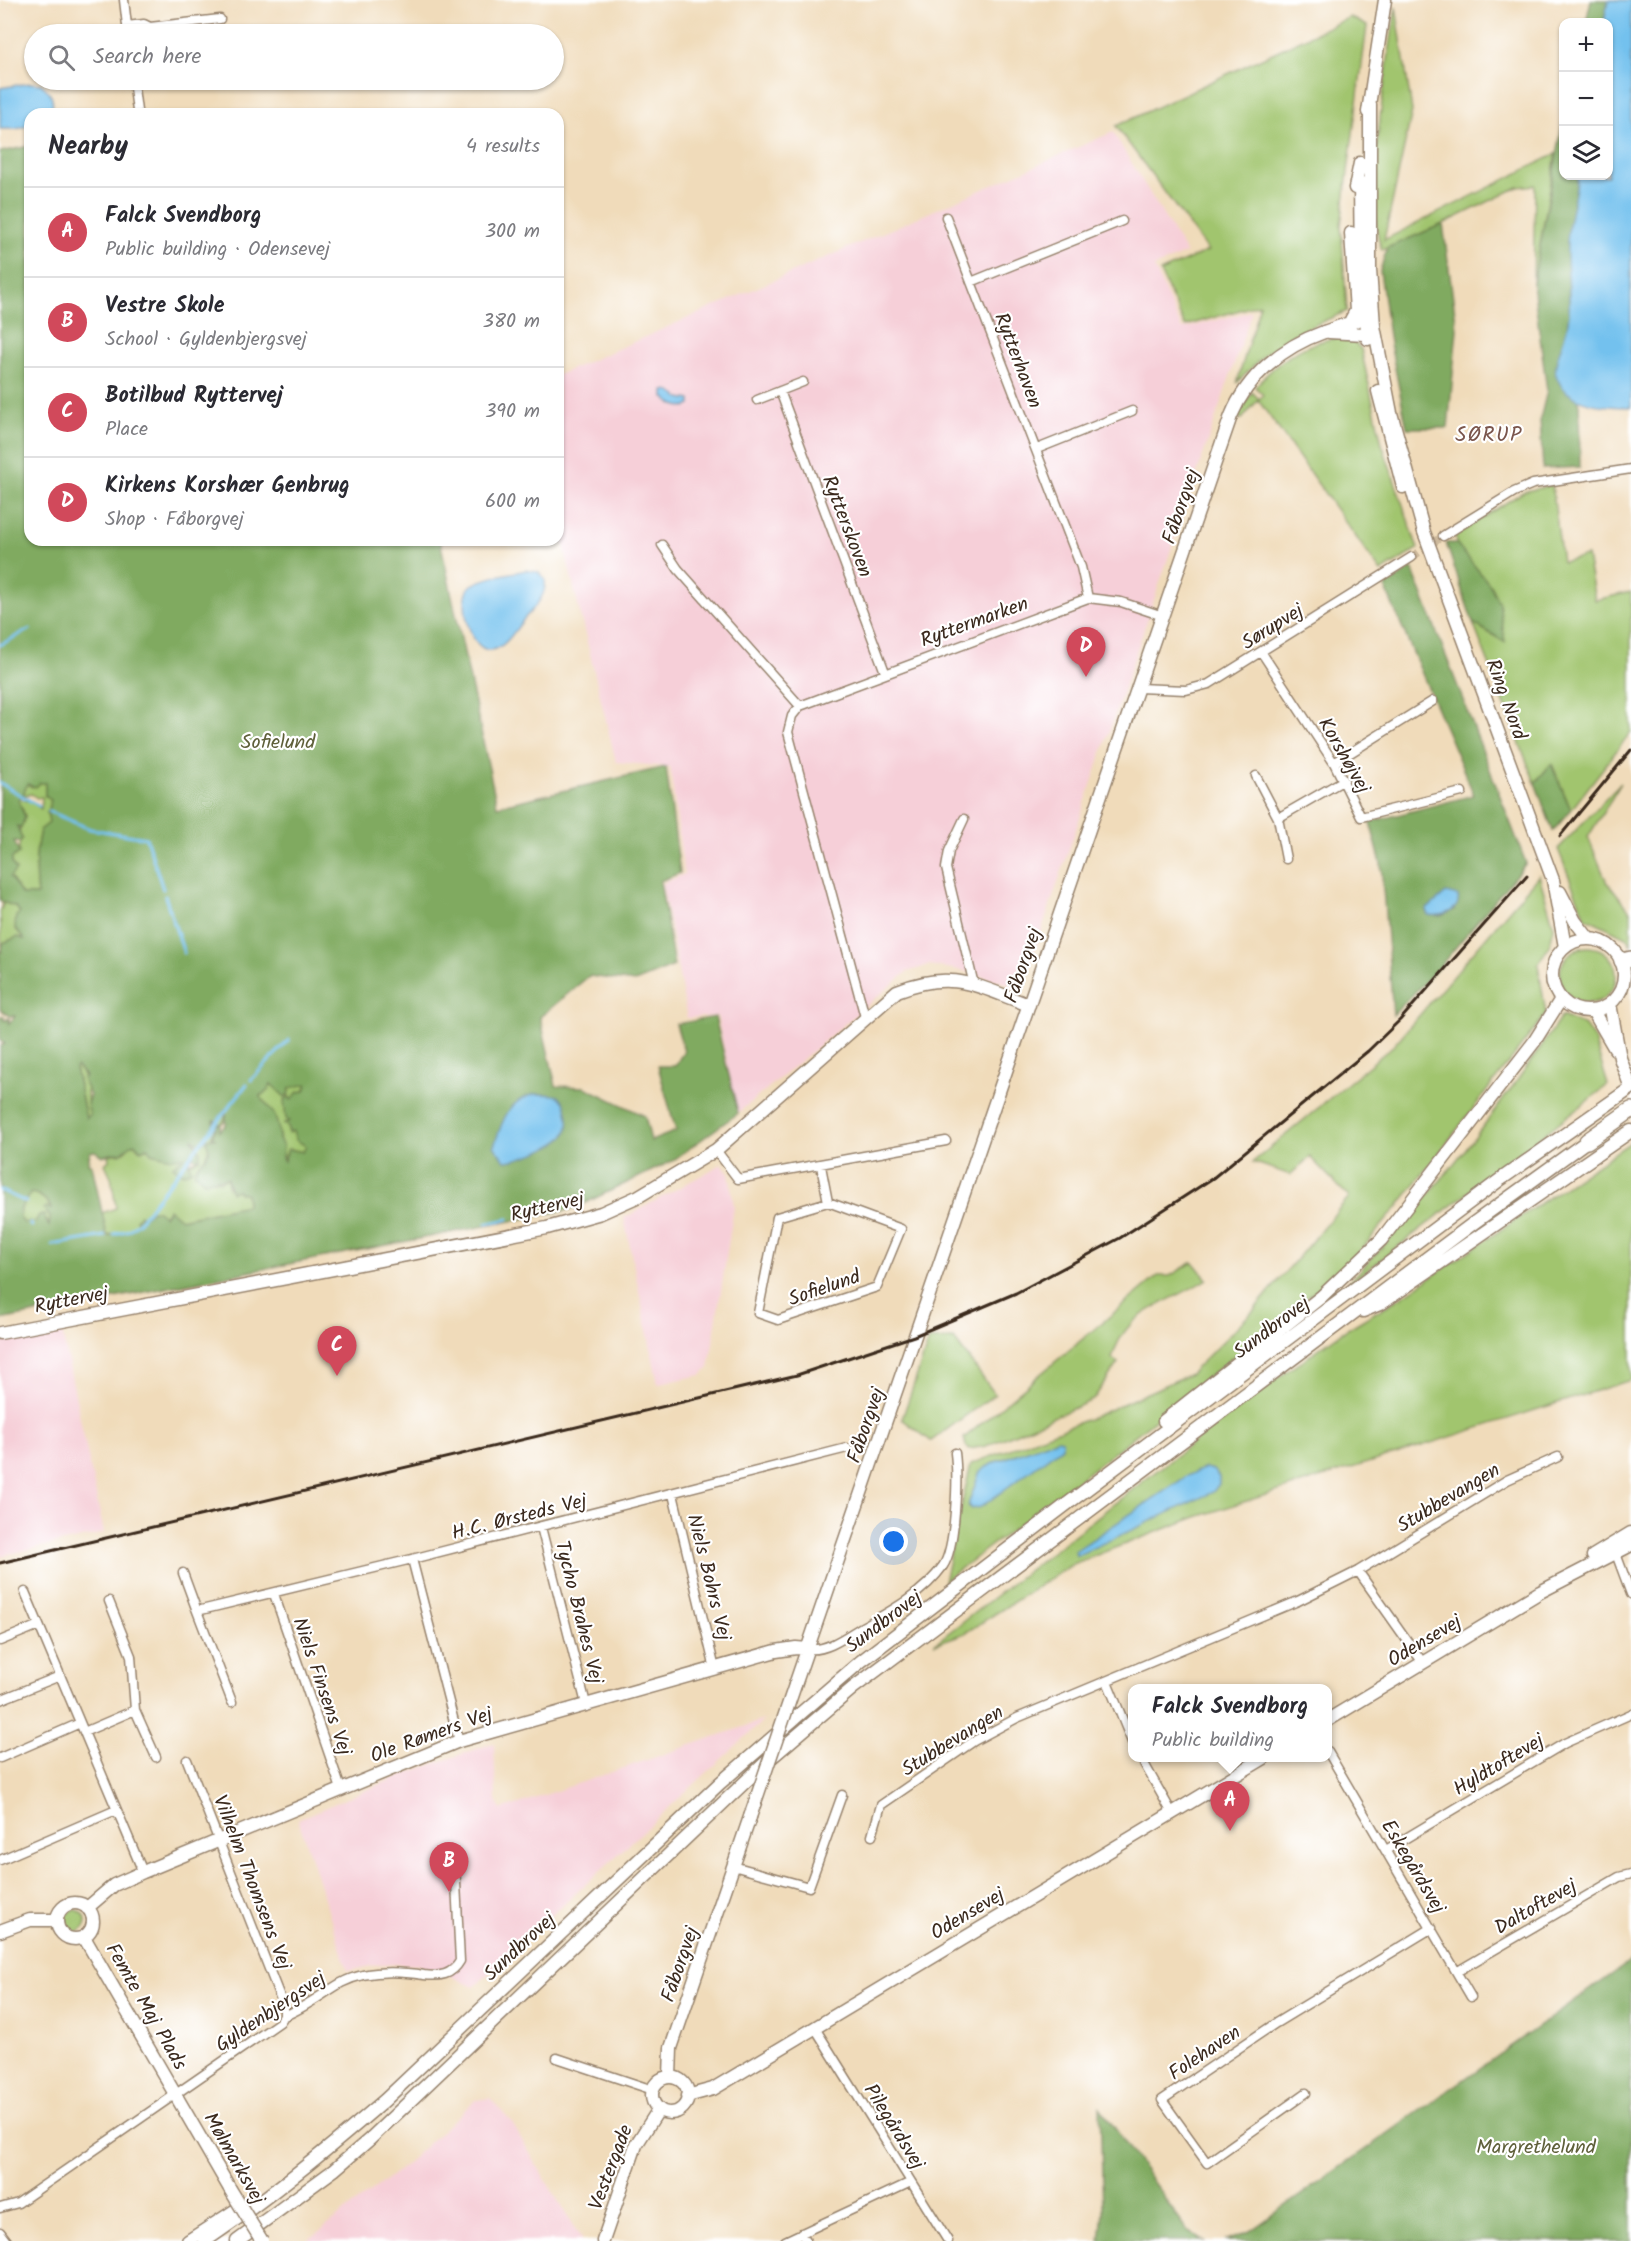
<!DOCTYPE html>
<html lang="en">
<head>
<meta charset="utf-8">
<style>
	:root { --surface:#fff; --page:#f7f7f7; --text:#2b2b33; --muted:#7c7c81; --line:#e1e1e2; --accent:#d1495b }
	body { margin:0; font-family:Kalam,sans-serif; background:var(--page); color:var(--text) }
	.controls { position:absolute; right:18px; top:18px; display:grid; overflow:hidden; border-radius:12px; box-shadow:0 2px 4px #0004 }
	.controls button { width:54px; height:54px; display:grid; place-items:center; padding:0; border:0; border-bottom:2px solid var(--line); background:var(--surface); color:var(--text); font:30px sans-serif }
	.you { position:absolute; left:894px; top:1542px; width:21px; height:21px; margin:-15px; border:4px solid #fff; border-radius:50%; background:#1a73e8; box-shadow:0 0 0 9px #1a73e833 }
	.badge { display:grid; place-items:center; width:39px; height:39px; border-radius:50%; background:var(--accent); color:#fff; font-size:20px; font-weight:700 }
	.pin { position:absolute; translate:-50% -50px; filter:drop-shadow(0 2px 3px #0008) }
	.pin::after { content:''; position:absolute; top:32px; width:21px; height:18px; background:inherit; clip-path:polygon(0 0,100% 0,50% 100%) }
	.popup { position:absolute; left:1128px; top:1684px; width:204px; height:78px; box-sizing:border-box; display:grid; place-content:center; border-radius:12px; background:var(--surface); filter:drop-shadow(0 2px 4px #0005); font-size:20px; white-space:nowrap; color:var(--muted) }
	.popup b { font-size:22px; color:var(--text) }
	.popup::after { content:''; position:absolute; left:50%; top:100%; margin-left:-12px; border:12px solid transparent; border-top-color:var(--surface) }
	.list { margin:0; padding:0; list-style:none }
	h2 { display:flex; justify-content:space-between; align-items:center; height:78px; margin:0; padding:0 24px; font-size:26px }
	h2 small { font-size:20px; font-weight:400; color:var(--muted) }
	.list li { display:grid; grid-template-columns:39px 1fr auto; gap:18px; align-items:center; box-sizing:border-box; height:90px; padding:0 24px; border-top:2px solid var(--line) }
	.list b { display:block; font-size:22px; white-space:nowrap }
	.list p { margin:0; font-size:20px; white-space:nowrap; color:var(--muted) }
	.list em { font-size:20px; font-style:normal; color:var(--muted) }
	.icon { flex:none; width:33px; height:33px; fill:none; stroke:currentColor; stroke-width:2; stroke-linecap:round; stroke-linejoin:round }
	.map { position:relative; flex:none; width:1631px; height:2241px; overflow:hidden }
	.search { position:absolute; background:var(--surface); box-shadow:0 2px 4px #0004; left:24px; top:24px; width:540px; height:66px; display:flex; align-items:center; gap:15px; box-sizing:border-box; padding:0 21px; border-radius:33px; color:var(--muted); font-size:22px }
	.panel { position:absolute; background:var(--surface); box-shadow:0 2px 4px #0004; left:24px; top:108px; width:540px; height:438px; border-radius:18px }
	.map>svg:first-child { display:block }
	.built { fill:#f6cfd8 }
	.green { fill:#a1c56e; stroke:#6e7846; stroke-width:1.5 }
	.forest { fill:#80aa61; stroke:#5e6a40; stroke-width:1.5; fill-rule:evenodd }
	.water { fill:#73c1ee; stroke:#577686; stroke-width:1.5 }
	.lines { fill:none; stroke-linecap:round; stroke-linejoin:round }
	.stream { stroke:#73c1ee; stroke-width:3 }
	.street-tunnel { stroke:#ccb89b; stroke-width:8; stroke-dasharray:8 4; stroke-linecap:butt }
	.street-casing { stroke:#96826c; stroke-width:11 }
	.secondary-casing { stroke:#96826c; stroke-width:15 }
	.primary-casing { stroke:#96826c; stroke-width:15 }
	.highway-casing { stroke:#96826c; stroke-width:18 }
	.street { stroke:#fff; stroke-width:8 }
	.secondary { stroke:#fff; stroke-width:12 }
	.primary { stroke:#fff; stroke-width:12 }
	.highway { stroke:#fff; stroke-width:15 }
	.rail { stroke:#3b2a1e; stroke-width:3 }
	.secondary-bridge-casing { stroke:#96826c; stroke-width:15; stroke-linecap:butt }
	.secondary-bridge { stroke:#fff; stroke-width:12 }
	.labels { text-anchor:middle; stroke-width:4.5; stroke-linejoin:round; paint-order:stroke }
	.street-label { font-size:20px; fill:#3b2a1e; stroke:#fff }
	.park-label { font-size:20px; fill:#5f603a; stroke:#fff }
	.neighbourhood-label { font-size:21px; letter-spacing:1.5px; fill:#7a554c; stroke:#fff }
</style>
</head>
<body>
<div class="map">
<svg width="1631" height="2241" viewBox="0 0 1631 2241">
	<rect width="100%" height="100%" fill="#fff"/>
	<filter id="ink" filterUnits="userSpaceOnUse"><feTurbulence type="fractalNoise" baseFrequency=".0167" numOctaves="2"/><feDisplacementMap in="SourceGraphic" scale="12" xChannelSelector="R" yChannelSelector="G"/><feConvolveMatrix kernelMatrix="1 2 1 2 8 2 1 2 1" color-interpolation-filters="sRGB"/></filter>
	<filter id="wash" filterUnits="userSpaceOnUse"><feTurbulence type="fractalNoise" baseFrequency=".008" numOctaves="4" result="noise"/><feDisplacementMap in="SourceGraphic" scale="24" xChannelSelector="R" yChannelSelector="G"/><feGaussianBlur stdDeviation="1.35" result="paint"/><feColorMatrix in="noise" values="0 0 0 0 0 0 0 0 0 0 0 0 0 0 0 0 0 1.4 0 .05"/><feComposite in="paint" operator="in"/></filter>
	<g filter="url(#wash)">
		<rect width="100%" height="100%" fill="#f0dbba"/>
		<path class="built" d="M1113,132l73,121 -32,14 28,62 70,-18 -230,677 -58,-17 -34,-6 -23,7 -169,141 -21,-97 -30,2 -25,-134 22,-10 -14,-107 -54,-5 -58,-240v-147z
			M722,1164l7,9 5,34 -25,161 -8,7 -43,9 -34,-166z
			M61,1327l43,206 -104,23v-216z
			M764,1720l-290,267 -23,-11 -33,-11 -36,-1 -34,7 -50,-152 104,-44 92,-32 2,57 5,10z
			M490,2098l22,25 70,118h-275l98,-76 70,-65z"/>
		<path class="green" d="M1396,7l16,104 -28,129 172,-86 -23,130 2,-99 -17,2 -75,37 -61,26c-20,-50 6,-186 14,-243z
			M1350,17l17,9 -26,199 6,86 -53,23 -29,20 -28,29 23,-79 -75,22 -25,-54 48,-21 -92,-125z
			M1336,338h14l11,11 21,95 36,105 -37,23 -123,-172 -16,19 -5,-2 15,-25 7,7 4,-4 -8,-8c21,-25 48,-44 81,-49z
			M1552,485l10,77 25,-6 8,44 36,-8v140l-60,78 -19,-46 -17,19 -62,-160 31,19 -13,-55 -35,-44 -1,-8 68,-43z
			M40,782l5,1v13l6,4 -4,12 2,11 -9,8c-5,22 -6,41 -3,64h-15l-12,-18 2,-19 7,-5v-8l3,-6 -3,-6 6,-18 -7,-16 13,2 10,8 1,-12 -5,1 -6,-4 -8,2 3,-13 6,4z
			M1621,783l-33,54 18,43 25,32v33l-5,-8 -41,-20 -27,-68z
			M1539,875l15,52 -4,17 -12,20 8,50 -151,196 -47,55 -241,193 -163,123 27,-117 120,-46 99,-44 63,-63 96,-114 -39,-40 -20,18 -37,-13 141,-117z
			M0,901l16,6 5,6 -5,12 9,15 -12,-1 -10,4 -1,10 -2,-41 3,-8z
			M1560 975a28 28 0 1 1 56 0a28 28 0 1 1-56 0Z
			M102,965l13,27 -10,2 1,7h-4l1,-19 -6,-11 1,-5z
			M1562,1016l23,10 9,13 14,46 -268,206c84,-83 156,-177 222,-275z
			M77,1067c16,17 6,31 13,47l-4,4 -11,-50z
			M270,1084l3,1 11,11 5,-3 3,-7 16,-2c-7,17 -19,9 -22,34l3,3 -5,3 4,2v5h5l14,15 -3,6 -16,-3 -4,12 -8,-40 -17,-27 8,-3z
			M227,1108l-3,14c-15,6 -11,23 -20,37l6,20 10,2 7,-3 1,10 18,5 1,12 -67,14 -12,-9 -4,7 -13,-5 -14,9 1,2 -9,7 -22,6 -5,-23 14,-5 -5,-31 -6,-13 4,-4 -1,-5 17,-3 3,-6 6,-3 5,6 8,-3 14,9 21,1 3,2 -9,5 14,6 -1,-6 9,-4 -2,-14 -4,-6 10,4 11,-16 1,-7z
			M1631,1142v238l-435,137 -123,47 -108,69 -31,11 320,-249 87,-62 62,-37z
			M31,1193c8,1 18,8 20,17l-6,-1 5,8 -1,10 -4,-10 -15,7 -6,-1 -4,-5 1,-10z
			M1193,1262l14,17c-37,25 -82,29 -95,80l6,4 -25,37 -107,46 -16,3 -4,-3 -2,-8 194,-162h12z
			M954,1339l41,55 -64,47 -29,-22 27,-79z
			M64 1921a11 11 0 1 1 22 0a11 11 0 1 1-22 0Z"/>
		<path class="forest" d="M1591,0h17l-4,22h-18z
			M1563,122l1,54h14l-11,68 3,67 -4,27 -9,23 7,29 15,10 1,67 -37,2 -3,-50 7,-28 -14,-107z
			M30,146v394h410l57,266 169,-39 14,106 -20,8 14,85 -39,16 -46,-6 -49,41 16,69 29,1 60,29 6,25 25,-10 -18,-65h17l9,-15 -8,-27 39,-7 23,96 -66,48 -99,48 -573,111v-274l5,-2 -5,-3v-25h4v5l5,-3v6l6,-8h-5l-10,-7v-58l2,1 1,-9 14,-6 7,2 -9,-11 1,-12 4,-3 -4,-6 -16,-6v-749zM40,783h5v13l6,4 -4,12 2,11 -9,7c-5,22 -6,42 -3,65h-15l-12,-18 6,-7 -4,-6v-6l7,-5 -5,-12 6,1 2,-3 -5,-13 4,2 4,-11 -7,-17 5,-4 4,-12 9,3zM77,1067l8,9 -3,3 8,16 -3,9 3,11 -4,3 -11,-50zM271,1084l14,13 4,-4 1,-5 17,-4 -2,7 -7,1 -7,8 -2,-4 -5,5 2,18 3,2 -5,3 4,2 1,7 4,-2 3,9 10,6 -3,6 -15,-3 -4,12 -2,-3 1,-12 -4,-7 -1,-13 -4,-12 -14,-18 9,-6zM226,1109v16l-7,6 2,-7h-3l-6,12 3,2 -9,1 3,11 -3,7 -11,11v5l9,8 23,-3 4,14 7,-2 1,3h7l1,12 -66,14 -12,-10 -5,7 -6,-5 -6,-1 -7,6 -5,-1 -4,4 2,4 -9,7 -22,6 -15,-71 -4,-2 2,-11 5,-1 7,5 17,-4 1,2 14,-11 7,7 6,-3 4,6 21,5 12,-1 -11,9 9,8 10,-4 -4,-8 4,-6 4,3 4,-1v-7l-8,-12 9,5 12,-17 1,-7 3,1zM31,1193c8,1 18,8 20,16l-4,-2 -3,2 6,8 -1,10 -5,-12h-5l-4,7 -11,1 -4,-5 1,-10z
			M1443,224l14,105 -9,99h-41l-17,-85 -10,-72 7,-23z
			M1446,543h10l34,42 9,18 6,39 -32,-19z
			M1412,568l114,295 -85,102 -48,50 -12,-152 -11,-41 104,-27 -89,-208zM1438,900l16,10 -13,6 -13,-1 -2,-5z
			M1551,764l20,46 -18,21 -18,-48z
			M1631,1961v280h-406l25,-10z
			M1100,2107l86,122 18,12h-104l3,-30z"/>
		<path class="water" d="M1608,0h23v407c-26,0 -65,-1 -75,-32 -4,-11 11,-39 12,-53 4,-26 -2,-52 -1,-78 1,-23 8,-46 11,-68h30v-154h-4z
			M30,83l11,1c10,8 16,18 8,30h-19v11l-13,4h-17v-41z
			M668,390l12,8 11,2v5c-10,5 -21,-1 -27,-8v-6z
			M526,570l12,2 7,7c2,17 -11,29 -21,40 -8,10 -17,26 -29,30 -25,10 -39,-53 -23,-64 16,-9 37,-11 54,-15z
			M1446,893l12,3c3,16 -17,21 -30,19l-2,-5z
			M535,1094c7,0 17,0 23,2 10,5 13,30 7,39 -9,12 -45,25 -60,26l-11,-15c8,-25 14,-46 41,-52z
			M1058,1439l4,1v7l-81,60 -10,2 -3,-4 12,-34 15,-9z
			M1205,1468l8,2 6,7v7l-6,8 -137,64 -1,-5 112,-75z"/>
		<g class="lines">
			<path class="stream" d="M0,645l30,-16
				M0,783l39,23
				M48,811l42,18 56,9 17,51
				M165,896l19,57
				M251,1080l38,-40
				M0,1190l26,12
				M30,1224l1,2
				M486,1224l22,-5
				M114,1234l15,-4 9,-7 109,-139
				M52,1245l53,-9"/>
		</g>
	</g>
	<g filter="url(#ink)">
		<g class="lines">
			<path class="street-tunnel" d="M1412,557l31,-21"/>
			<defs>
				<path id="street" d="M124,0l4,34
					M127,26l17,-2 6,3 70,-8
					M133,80l4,31
					M946,217l135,350 7,31
					M971,282l151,-61
					M780,391l105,281
					M757,400l46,-18
					M1037,449l95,-38
					M1443,536l71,-44 19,-8 98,-15
					M662,545l16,24 122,137
					M1262,653l72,110 27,54 101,-25
					M1138,688l48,2 23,-6 203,-127
					M1334,763l99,-62
					M1256,776l22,42 8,41
					M1278,818l66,-38
					M964,819l-15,32 -3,17 28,117
					M865,1017l-77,-285 4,-16 8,-10 288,-108 33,4 42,14
					M716,1150l22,29 208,-38
					M821,1166l7,36 -51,15 -19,96 20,7 99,-33 24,-58 -73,-27
					M673,1494l42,175
					M541,1527l45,177
					M1615,1551l16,43
					M412,1559l47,182
					M1358,1571l65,92
					M183,1573l14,38 215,-52 435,-111
					M25,1592l118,280
					M274,1594l67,195
					M109,1601l22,55 4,54 21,47
					M197,1611l35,91
					M0,1641l39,-16
					M808,1649c18,3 39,-13 54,-22 29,-16 61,-33 81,-61 13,-19 15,-89 12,-113
					M1107,1681l25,61
					M0,1700l60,-24
					M84,1732l51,-22
					M1328,1752l143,245
					M0,1758l80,-35
					M1141,1758l31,55
					M187,1760l97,247v9
					M872,1836l9,-31 93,-64 43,-23 281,-117 60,-30 149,-91 51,-23
					M1386,1850l179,-107 66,-29
					M0,1860l116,-50
					M733,1866l76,21 33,-92
					M1458,1971l161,-94 12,-3
					M815,2028l133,213
					M557,2058l96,32
					M1306,2093l-99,70 -45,-63 114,-77 156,-95
					M0,2208l18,-5 262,-181 4,-6c21,-8 38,-22 57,-33 24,-13 57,-12 83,-8 16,2 28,0 36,-14l-5,-98
					M0,2232l7,9
					M801,2233l5,8
					M785,2241l126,-59"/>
				<path id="secondary" d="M0,1333l547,-105 54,-15 38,-17 77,-46 181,-159c55,-22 80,-5 132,14
					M1593,1556l38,-23
					M795,1685l436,-1269c17,-41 51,-69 93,-84
					M1328,1720l212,-128 91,-47
					M57 1921a18 18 0 1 1 36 0a18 18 0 1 1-36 0Z
					M87,1908l27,-23 29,-13 316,-131 317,-90 20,-3 12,1
					M0,1931l30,-11h27
					M84,1937l146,252
					M670,2077l1,-29 79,-231
					M652 2095a18 18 0 1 1 36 0a18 18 0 1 1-36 0Z
					M687,2096l26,-7 551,-331
					M603,2241l33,-96 23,-36"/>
				<path id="primary" d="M1370,104v166l4,56 17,87 33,119 129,348 12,67
					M1368,112l17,-112
					M1360,182l1,90 7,67
					M1355,188l5,-25
					M1351,320l5,-9 -5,-78
					M1324,332l34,-12
					M1329,332l35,2 9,-4
					M1378,391l25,96
					M1560,892l15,29 14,18
					M1552 975a36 36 0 1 1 72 0a36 36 0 1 1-72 0Z
					M1610,1004l10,54 11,30
					M1593,1011l22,38
					M1363,1311l19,-8 249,-172
					M1164,1421l157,-124 60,-57 153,-198 27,-43
					M188,2241l54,-35
					M205,2241c64,-43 122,-91 180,-141l335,-317 140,-121 203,-155 438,-328 130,-91
					M237,2241l97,-71 36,-31 395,-376 88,-75 622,-466 112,-81"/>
				<path id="highway" d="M1622,961l9,-2
					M1587,1141l44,-31"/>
			</defs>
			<use href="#street" class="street-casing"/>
			<use href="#secondary" class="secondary-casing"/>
			<use href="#primary" class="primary-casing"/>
			<use href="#highway" class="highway-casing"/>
			<use href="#street" class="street"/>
			<use href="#secondary" class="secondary"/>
			<use href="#primary" class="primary"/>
			<use href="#highway" class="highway"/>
			<path class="rail" d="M1560,836l71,-86
				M0,1563l797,-188 117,-39 102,-43 104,-55 93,-60 155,-127 32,-31 127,-144"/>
			<defs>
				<path id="secondary-bridge" d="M750,1817l45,-132
					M230,2189l32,52"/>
			</defs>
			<use href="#secondary-bridge" class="secondary-bridge-casing"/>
			<use href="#secondary-bridge" class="secondary-bridge"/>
		</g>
	</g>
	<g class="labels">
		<g class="street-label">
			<text transform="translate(1019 360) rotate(69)" y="7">Rytterhaven</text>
			<text transform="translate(1180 506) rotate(-71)" y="7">Fåborgvej</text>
			<text transform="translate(848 526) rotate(69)" y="7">Rytterskoven</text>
			<text transform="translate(974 621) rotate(-20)" y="7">Ryttermarken</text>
			<text transform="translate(1272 626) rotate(-32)" y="7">Sørupvej</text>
			<text transform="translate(1507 699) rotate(70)" y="7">Ring Nord</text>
			<text transform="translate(1345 755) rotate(60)" y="7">Korshøjvej</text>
			<text transform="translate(1022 965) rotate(-71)" y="7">Fåborgvej</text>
			<text transform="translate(547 1206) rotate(-13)" y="7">Ryttervej</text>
			<text transform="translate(824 1287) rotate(-19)" y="7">Sofielund</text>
			<text transform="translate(71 1299) rotate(-11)" y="7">Ryttervej</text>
			<text transform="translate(1271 1327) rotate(-37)" y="7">Sundbrovej</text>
			<text transform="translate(865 1425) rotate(-71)" y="7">Fåborgvej</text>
			<text transform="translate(1448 1497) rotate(-31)" y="7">Stubbevangen</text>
			<text transform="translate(519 1516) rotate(-14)" y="7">H.C. Ørsteds Vej</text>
			<text transform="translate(710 1577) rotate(76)" y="7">Niels Bohrs Vej</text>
			<text transform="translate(580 1612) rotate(76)" y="7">Tycho Brahes Vej</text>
			<text transform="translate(883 1621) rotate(-37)" y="7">Sundbrovej</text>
			<text transform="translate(1424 1640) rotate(-31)" y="7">Odensevej</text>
			<text transform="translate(323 1686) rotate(71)" y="7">Niels Finsens Vej</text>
			<text transform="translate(431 1734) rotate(-20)" y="7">Ole Rømers Vej</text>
			<text transform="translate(952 1740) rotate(-32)" y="7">Stubbevangen</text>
			<text transform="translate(1498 1764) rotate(-31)" y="7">Hyldtoftevej</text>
			<text transform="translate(1414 1866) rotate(59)" y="7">Eskegårdsvej</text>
			<text transform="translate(253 1882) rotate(69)" y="7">Vilhelm Thomsens Vej</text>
			<text transform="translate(1535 1906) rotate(-30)" y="7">Daltoftevej</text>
			<text transform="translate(967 1913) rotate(-31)" y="7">Odensevej</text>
			<text transform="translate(519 1946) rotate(-43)" y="7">Sundbrovej</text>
			<text transform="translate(679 1964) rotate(-71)" y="7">Fåborgvej</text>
			<text transform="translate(147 2006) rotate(60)" y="7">Femte Maj Plads</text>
			<text transform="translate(270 2011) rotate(-34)" y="7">Gyldenbjergsvej</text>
			<text transform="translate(1204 2052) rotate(-34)" y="7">Folehaven</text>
			<text transform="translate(895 2126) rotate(58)" y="7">Pilegårdsvej</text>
			<text transform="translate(235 2158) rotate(60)" y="7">Mølmarksvej</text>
			<text transform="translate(610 2167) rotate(-69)" y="7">Vestergade</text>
		</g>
		<g class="park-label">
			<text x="278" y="748">Sofielund</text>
			<text x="1536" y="2153">Margrethelund</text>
		</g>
		<g class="neighbourhood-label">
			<text x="1489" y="441">SØRUP</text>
		</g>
	</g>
</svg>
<div class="controls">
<button>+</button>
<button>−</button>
<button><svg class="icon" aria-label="layers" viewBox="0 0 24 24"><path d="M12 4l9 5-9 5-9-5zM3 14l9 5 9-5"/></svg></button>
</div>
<div class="you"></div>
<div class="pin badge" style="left:1230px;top:1831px">A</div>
<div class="popup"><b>Falck Svendborg</b>Public building</div>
<div class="pin badge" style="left:449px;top:1892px">B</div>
<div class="pin badge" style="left:337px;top:1376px">C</div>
<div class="pin badge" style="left:1086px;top:677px">D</div>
<div class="search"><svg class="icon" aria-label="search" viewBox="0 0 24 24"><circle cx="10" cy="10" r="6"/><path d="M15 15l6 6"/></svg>Search here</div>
<section class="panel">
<h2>Nearby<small>4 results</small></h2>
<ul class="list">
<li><span class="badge">A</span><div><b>Falck Svendborg</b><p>Public building · Odensevej</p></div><em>300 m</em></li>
<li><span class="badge">B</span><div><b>Vestre Skole</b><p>School · Gyldenbjergsvej</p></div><em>380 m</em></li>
<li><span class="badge">C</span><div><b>Botilbud Ryttervej</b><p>Place</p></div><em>390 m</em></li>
<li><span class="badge">D</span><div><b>Kirkens Korshær Genbrug</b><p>Shop · Fåborgvej</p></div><em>600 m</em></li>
</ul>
</section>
</div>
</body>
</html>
